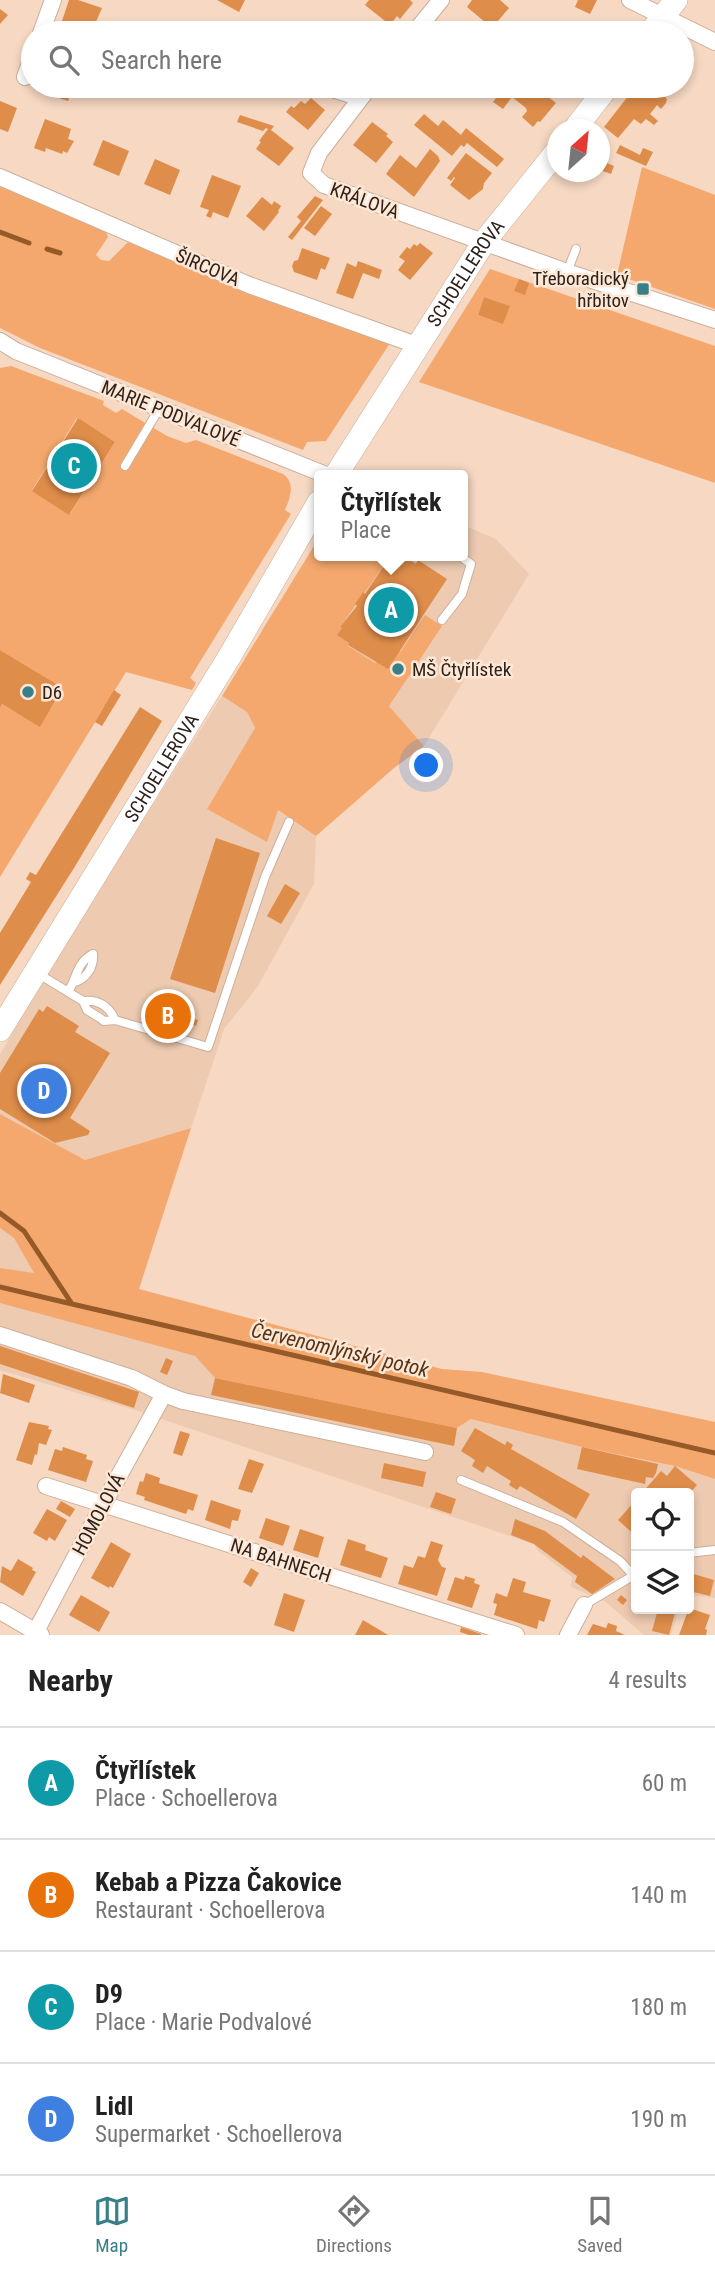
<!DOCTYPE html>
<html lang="en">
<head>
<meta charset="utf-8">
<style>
	:root { --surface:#fff; --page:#f2f2f2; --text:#222; --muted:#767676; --line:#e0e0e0; --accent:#387f89 }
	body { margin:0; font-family:"Roboto Condensed",sans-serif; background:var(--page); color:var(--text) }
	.controls { position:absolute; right:21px; bottom:21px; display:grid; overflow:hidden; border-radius:7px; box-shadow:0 4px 10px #0003 }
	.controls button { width:63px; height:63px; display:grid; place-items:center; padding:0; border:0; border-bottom:2px solid var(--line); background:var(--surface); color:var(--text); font:35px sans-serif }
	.compass { position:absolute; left:547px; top:119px; width:63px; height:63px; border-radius:50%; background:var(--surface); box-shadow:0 4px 10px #0003; rotate:27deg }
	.you { position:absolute; left:427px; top:766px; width:24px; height:24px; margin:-18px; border:5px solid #fff; border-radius:50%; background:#1a73e8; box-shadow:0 0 0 10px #1a73e833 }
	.badge { display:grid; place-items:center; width:46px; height:46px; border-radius:50%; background:var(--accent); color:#fff; font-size:23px; font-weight:700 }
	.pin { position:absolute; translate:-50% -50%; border:4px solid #fff; box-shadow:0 2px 7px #0006 }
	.popup { position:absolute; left:314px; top:470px; width:154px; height:91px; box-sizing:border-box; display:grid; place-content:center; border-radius:7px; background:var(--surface); filter:drop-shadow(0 2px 5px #0005); font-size:23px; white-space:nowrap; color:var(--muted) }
	.popup b { font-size:26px; color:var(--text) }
	.popup::after { content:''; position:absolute; left:50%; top:100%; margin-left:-14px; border:14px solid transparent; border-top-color:var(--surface) }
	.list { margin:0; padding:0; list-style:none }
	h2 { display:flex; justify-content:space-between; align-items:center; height:91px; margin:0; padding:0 28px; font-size:30px }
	h2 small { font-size:23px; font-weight:400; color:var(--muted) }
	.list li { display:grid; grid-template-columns:46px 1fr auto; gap:21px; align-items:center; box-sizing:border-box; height:112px; padding:0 28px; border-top:2px solid var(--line) }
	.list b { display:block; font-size:26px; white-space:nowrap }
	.list p { margin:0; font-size:23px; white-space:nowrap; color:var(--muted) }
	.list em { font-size:23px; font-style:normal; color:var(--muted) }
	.icon { flex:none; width:38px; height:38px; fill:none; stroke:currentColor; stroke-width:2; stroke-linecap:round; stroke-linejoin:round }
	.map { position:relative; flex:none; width:715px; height:1635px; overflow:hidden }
	.search { position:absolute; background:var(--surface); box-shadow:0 4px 10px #0003; left:21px; right:21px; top:21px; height:77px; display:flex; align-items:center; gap:18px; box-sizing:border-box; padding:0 24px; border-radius:38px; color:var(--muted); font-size:26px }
	.sheet { height:539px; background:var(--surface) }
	nav { display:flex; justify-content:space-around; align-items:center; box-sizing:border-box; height:98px; border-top:2px solid var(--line); background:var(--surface); font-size:19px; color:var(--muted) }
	nav a { display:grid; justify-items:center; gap:4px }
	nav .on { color:var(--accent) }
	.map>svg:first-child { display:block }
	.built { fill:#edcab0 }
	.green { fill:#f4a86d; fill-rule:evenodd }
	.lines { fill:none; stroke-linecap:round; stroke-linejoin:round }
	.stream { stroke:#955a27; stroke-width:5 }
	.building { fill:#df8d4a }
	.lane-casing { stroke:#cbaf9b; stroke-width:10 }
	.street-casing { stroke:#cbaf9b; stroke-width:18 }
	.secondary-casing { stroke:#cbaf9b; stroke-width:24 }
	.lane { stroke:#fff; stroke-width:8 }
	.street { stroke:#fff; stroke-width:16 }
	.secondary { stroke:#fff; stroke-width:23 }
	.poi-dot { fill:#387f89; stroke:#ffe7d6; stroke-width:2.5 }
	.labels { text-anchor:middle; stroke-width:5; stroke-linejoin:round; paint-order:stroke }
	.street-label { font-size:19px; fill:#2d221b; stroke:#ffe7d6 }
	.poi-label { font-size:19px; fill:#2d221b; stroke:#ffe7d6; text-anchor:start }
	.water-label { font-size:21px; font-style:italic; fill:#553317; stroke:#ffe7d6 }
</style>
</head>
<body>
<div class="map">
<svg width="715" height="1635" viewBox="0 0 715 1635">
	<rect width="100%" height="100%" fill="#f6d8c3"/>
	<path class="built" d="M463,525l33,14 33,35 -105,172 -35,-40 -128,-75 58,-93v18h144z
		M222,696l25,16 8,16 -48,81 60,32 10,-31 31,19 8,7 -2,48 -56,102 -34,43 -33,99 -106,32 -85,-46v-59l35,-65z
		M0,1228l14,10 21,36 -35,-6z
		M0,1303l195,53 20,22 242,50 14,-9 111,28 93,19 40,13v119l-26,-3v-102h-53v116h43l-8,26h-27l-38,-33 -35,-15 1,-10 -35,-27 -3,-6 -399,-134 -135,-40z"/>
	<path class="green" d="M642,167l73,28v114l-98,-34z
		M0,185l106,47 2,5 -12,18 5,5 8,1 19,-19 127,54 116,41 21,3 -66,101 -19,1 -4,8 -263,-102 -40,-20z
		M490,269l225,77v137l-296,-101zM484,297l25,9 -6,17 -25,-8z
		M11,366l93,35 -1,4 13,8 6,-4 45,27 19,7 10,-3 87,34c13,9 7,24 2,36l6,4 -101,164 6,5 -4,7 -66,-18 -126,205v-169l2,-4 38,22 16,-25 -3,-3 7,-12 -60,-36v-282zM77,418l38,24 -45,72 -38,-24z
		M319,538v18h67l3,2 -49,69 2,1 -4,7 11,8 -1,3 27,17 26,-12 24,-36 17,11 -53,80 35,40 -30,22 -78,68 -38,-26 -11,32 -60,-33 48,-81 -8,-16 -25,-16z
		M0,1114l85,46 106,-32 -52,161 303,80 40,3 233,50v57l-40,-13 -93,-19 -111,-28 -14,9 -242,-50 -20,-22 -195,-53v-35l34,5 -20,-35 -14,-10z"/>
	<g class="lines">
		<path class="stream" d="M0,232l29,11
			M47,249l13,4
			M0,1213l24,18 48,73 643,149
			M0,1287l72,17"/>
	</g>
	<path class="building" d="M69,0h9l24,8 -11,25h-33z
		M217,0h28l-6,12z
		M369,0h41l3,3 -13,16 -3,-3 -7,9 -25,-20z
		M472,0h28l9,8 -17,20 -25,-21z
		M578,0h19l-7,14 -15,-7z
		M0,9l8,6 -8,9z
		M326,21l26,8 -2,4h-28z
		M592,21l14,12h-45l-6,-4 7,-6 6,5 4,-4 11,9z
		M685,42l6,4 -3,4 6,5 -12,16v-26z
		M45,86h28l-5,15 -26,-8z
		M505,86h29l22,17 -16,19 -2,-1 -5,6 -11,-10 5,-6 -1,-3 -14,-11 -9,12 -10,-7z
		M636,86h31l3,2 -6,8 3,3 -1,4 -5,6 -4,-4 -7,9 8,7 -4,4 -8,-6 -5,5 -7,-5 -16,19 -14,-11z
		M311,98l14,12 -17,20 -22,-18 5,-6 3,2 7,-7 4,3z
		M0,101l17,7 -9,24 -8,-3z
		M424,114l14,12 5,-6 18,15 5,-7 38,31 -7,8 -30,-24 -3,4 -3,-2 -9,11 -38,-31z
		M240,115l34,11 -3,4 23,18 -15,18 -23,-17 5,-7 -2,-1 9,-12 -2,-1 -3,3 -26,-9z
		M45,119l26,10 -3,10 6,2 -7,12 -4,-2 -1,3 -16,-6 -1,4 -11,-4z
		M372,122l16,12 -2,2 7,6 -17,21 -23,-18z
		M103,140l26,11 -10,25 -26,-11z
		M620,145l20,10 3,-7 10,4 -7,14 -30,-13z
		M430,149l8,7 2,5 -26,36 -28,-23 14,-19 16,13z
		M466,153l26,20 -8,10 -1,6 -14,11 -19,-15 5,-7 -1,-1 -3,4 -4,-3z
		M155,159l25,11 -10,25 -26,-11z
		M602,161l12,5 -3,8 -11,-4z
		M212,175l29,11 -13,32 -15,-6 -2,6 -5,-2 3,-6 -9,-3z
		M315,196l8,4 -31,40 -4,-3 13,-16 -4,-4z
		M262,197l10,8 2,-4 7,5 -3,5 1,1 -15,19 -18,-15z
		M321,206l11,8 -17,22 -11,-8z
		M420,243l13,10 -23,27 -12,-10 7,-9 -6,-4 8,-10 3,2 4,-5 3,2z
		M302,248l28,10 -5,12 -4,-2 -4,12 -23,-8 -2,-6 2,-5 4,-1z
		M358,261l24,9 -3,9 -16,-6 -10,26 -17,-6 11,-30 9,4z
		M519,279l10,4 -4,12 -11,-4z
		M484,297l26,9 -7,18 -25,-9z
		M78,418l37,24 -46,73 -37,-24z
		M393,556h11l12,8 2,-4 29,19 -59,90 -40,-24 1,-2 -12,-8 5,-7 -2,-1 17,-21 -2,-2 8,-12 2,2 24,-36 2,1z
		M0,650l60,36 -7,12 3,2 -16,27 -38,-23 -2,4z
		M114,690l7,5 -19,31 -7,-4z
		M140,707l22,14 -88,147 -74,117v-52l31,-51 -5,-3 4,-7 6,3z
		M216,838l44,15 -45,140 -45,-14z
		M285,884l15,9 -19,31 -14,-8z
		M47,1006l32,20 -4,6 35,21 -40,65 20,13 -2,4 -33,8 -55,-34v-36l39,-64 4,3z
		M167,1009l16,5 -2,8 -17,-6z
		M191,1018l7,2 -2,6 -7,-3z
		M0,1346l139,46 -5,16 -134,-44z
		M166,1358l7,3 -6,14 -7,-3z
		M3,1374l32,11 -6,18 -29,-10z
		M215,1378l242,50 -3,18 -243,-51z
		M29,1422l20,4 -1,3 4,1 -6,15 -7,-2 -2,12 -2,-1 -3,11 -16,-5z
		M475,1428l30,17 2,-4 6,4 -2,4 79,45 -14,25 -56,-33 -3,4 -8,-5 2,-4 -24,-15 -4,7 -11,-7 3,-6 -14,-9z
		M180,1431l10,3 -8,22 -9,-3z
		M63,1447l24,8 -1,4 7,2 -7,21 -38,-12 7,-21 7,2z
		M582,1447l76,17 -2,9 -3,5 -7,-1 -1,7 -68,-15z
		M249,1459l15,5 -12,29 -14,-4z
		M384,1463l42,9 -3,15 -42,-9z
		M675,1466l22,19 -7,8h-48l19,-22 6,5z
		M146,1473l14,5 -1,5 39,12 -5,16 -5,-2 -2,5 -42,-14 1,-3 -9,-3 4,-13 3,1z
		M436,1492l20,7 -5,15 -21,-7z
		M211,1500l30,10 -3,11 -6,-1 -2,9 -25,-9z
		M636,1500v36l-18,-16z
		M61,1501l14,8 -5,8 -14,-8z
		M47,1509l20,11 -12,21 -6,-4 -2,4 -14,-8z
		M266,1518l24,8 -7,20 -24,-8z
		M515,1519l30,12 36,27 2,-3 32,24 -23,15 -17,-12 2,-6 -43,-32 -23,-9z
		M300,1529l24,8 -6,21 -25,-8z
		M348,1539l18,6 -1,5 23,8 -7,20 -41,-13z
		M431,1541l12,4 -5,15 4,7 4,1 -9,28 -39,-12 6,-19 9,3 5,-12 7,2z
		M111,1542l20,12 -18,34 -3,-2 -1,2 -18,-10z
		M18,1559l15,9 -1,2 4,2 -13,24 -23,-14 2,-16 9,5z
		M251,1568l8,5 -8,14 -8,-5z
		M690,1573l24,7 -4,16 -21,-5z
		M465,1576l10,3 -1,4 6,2 -8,23 -25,-8 8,-23 9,3z
		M513,1578l13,4 -3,10 28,8 -7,22 -5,-2 -2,9 -43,-14 3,-11 -4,-1 3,-10 11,4z
		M284,1593l21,7 -11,32 -20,-7z
		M81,1595l29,17 -11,20 -30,-17z
		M621,1595l6,5 -4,5 -6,-5z
		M689,1608l21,7 -5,14 2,1 -1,5h-27z
		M658,1609h18l-7,26 -17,-4z
		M363,1620l25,15h-33z
		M608,1623l9,3 -1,5 9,4h-38l6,-11 13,4z
		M461,1627l20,7v1h-12l-9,-3z"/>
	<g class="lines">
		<defs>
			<path id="lane" d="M309,86l48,15
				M567,272l9,-23
				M125,466l34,-57
				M442,620l20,-26 9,-30 -11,-8
				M37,973l46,28 4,9 13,8 4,3 11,-1 93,27 57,-170 24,-55
				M75,982c12,-4 19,-15 18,-28
				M68,992c9,-14 8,-29 25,-38
				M83,1001c15,-2 26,5 32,19
				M461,1480l102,42 57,39 14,15
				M689,1553l26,-3
				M584,1605l52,-31"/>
			<path id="street" d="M630,0l85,42
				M41,33l12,-33
				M414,33l27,-33
				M25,77l8,-22
				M370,86l-51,67 -8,20 13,12 243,87 148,48
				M0,177l249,108 170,61
				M0,341l16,10 310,124
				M0,1335l132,43 32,16 19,7 242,51
				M46,1486l470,149
				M0,1611l41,24
				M34,1635l70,-132 60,-109
				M568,1635l16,-30"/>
			<g id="secondary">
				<path d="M650,33l26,-33"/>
				<path d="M574,130l34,-44"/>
				<path id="s1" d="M336,475l148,-233 74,-92"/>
				<path id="s2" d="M0,1030l231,-376 88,-152"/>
			</g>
		</defs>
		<use href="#lane" class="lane-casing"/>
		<use href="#street" class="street-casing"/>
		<use href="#secondary" class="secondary-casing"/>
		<use href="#lane" class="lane"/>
		<use href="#street" class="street"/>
		<use href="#secondary" class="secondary"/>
	</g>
	<g class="poi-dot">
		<rect x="636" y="282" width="14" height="14" rx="3.5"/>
		<circle cx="398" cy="669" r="7"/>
		<circle cx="28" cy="692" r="7"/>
	</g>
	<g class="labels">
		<g class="street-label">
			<text transform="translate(365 200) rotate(20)" y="7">KRÁLOVA</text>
			<text transform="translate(208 267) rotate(23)" y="7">ŠIRCOVA</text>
			<text dy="7" stroke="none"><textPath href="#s1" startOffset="240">SCHOELLEROVA</textPath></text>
			<text transform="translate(171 413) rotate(22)" y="7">MARIE PODVALOVÉ</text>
			<text dy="7" stroke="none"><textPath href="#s2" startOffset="308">SCHOELLEROVA</textPath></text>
			<text transform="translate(98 1514) rotate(-62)" y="7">HOMOLOVÁ</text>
			<text transform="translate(281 1560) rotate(18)" y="7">NA BAHNECH</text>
		</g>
		<g class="poi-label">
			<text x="629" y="285" text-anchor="end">Třeboradický<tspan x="629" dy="22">hřbitov</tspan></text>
			<text x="412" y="676">MŠ Čtyřlístek</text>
			<text x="42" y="699">D6</text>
		</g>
		<g class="water-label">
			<text transform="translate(340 1350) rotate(13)" y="7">Červenomlýnský potok</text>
		</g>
	</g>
</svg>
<div class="controls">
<button><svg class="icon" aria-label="locate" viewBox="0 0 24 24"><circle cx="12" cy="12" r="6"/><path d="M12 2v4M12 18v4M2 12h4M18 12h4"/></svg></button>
<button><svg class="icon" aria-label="layers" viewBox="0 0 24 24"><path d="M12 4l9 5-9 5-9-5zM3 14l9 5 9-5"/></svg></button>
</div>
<svg class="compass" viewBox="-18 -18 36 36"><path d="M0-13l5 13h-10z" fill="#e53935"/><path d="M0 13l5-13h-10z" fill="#767676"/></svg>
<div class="you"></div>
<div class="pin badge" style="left:391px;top:610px;background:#0f9aa8">A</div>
<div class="popup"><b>Čtyřlístek</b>Place</div>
<div class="pin badge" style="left:168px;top:1016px;background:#e8710a">B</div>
<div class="pin badge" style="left:74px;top:466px;background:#0f9aa8">C</div>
<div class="pin badge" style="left:44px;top:1091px;background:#3f7fe0">D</div>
<div class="search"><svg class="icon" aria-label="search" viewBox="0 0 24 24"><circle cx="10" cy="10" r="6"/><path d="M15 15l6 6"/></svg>Search here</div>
</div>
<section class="sheet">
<h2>Nearby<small>4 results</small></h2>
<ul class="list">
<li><span class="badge" style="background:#0f9aa8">A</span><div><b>Čtyřlístek</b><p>Place · Schoellerova</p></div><em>60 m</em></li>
<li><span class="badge" style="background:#e8710a">B</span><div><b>Kebab a Pizza Čakovice</b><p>Restaurant · Schoellerova</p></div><em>140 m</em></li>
<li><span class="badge" style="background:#0f9aa8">C</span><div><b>D9</b><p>Place · Marie Podvalové</p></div><em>180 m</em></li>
<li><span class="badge" style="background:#3f7fe0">D</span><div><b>Lidl</b><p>Supermarket · Schoellerova</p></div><em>190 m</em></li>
</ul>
</section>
<nav>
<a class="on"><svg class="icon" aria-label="map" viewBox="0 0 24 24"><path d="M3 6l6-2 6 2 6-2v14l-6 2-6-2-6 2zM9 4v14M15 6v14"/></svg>Map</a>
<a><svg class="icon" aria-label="directions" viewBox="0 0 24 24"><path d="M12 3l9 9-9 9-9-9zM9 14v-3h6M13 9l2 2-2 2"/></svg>Directions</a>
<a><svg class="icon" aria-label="saved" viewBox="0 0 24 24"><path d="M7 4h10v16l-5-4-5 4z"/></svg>Saved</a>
</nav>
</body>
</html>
